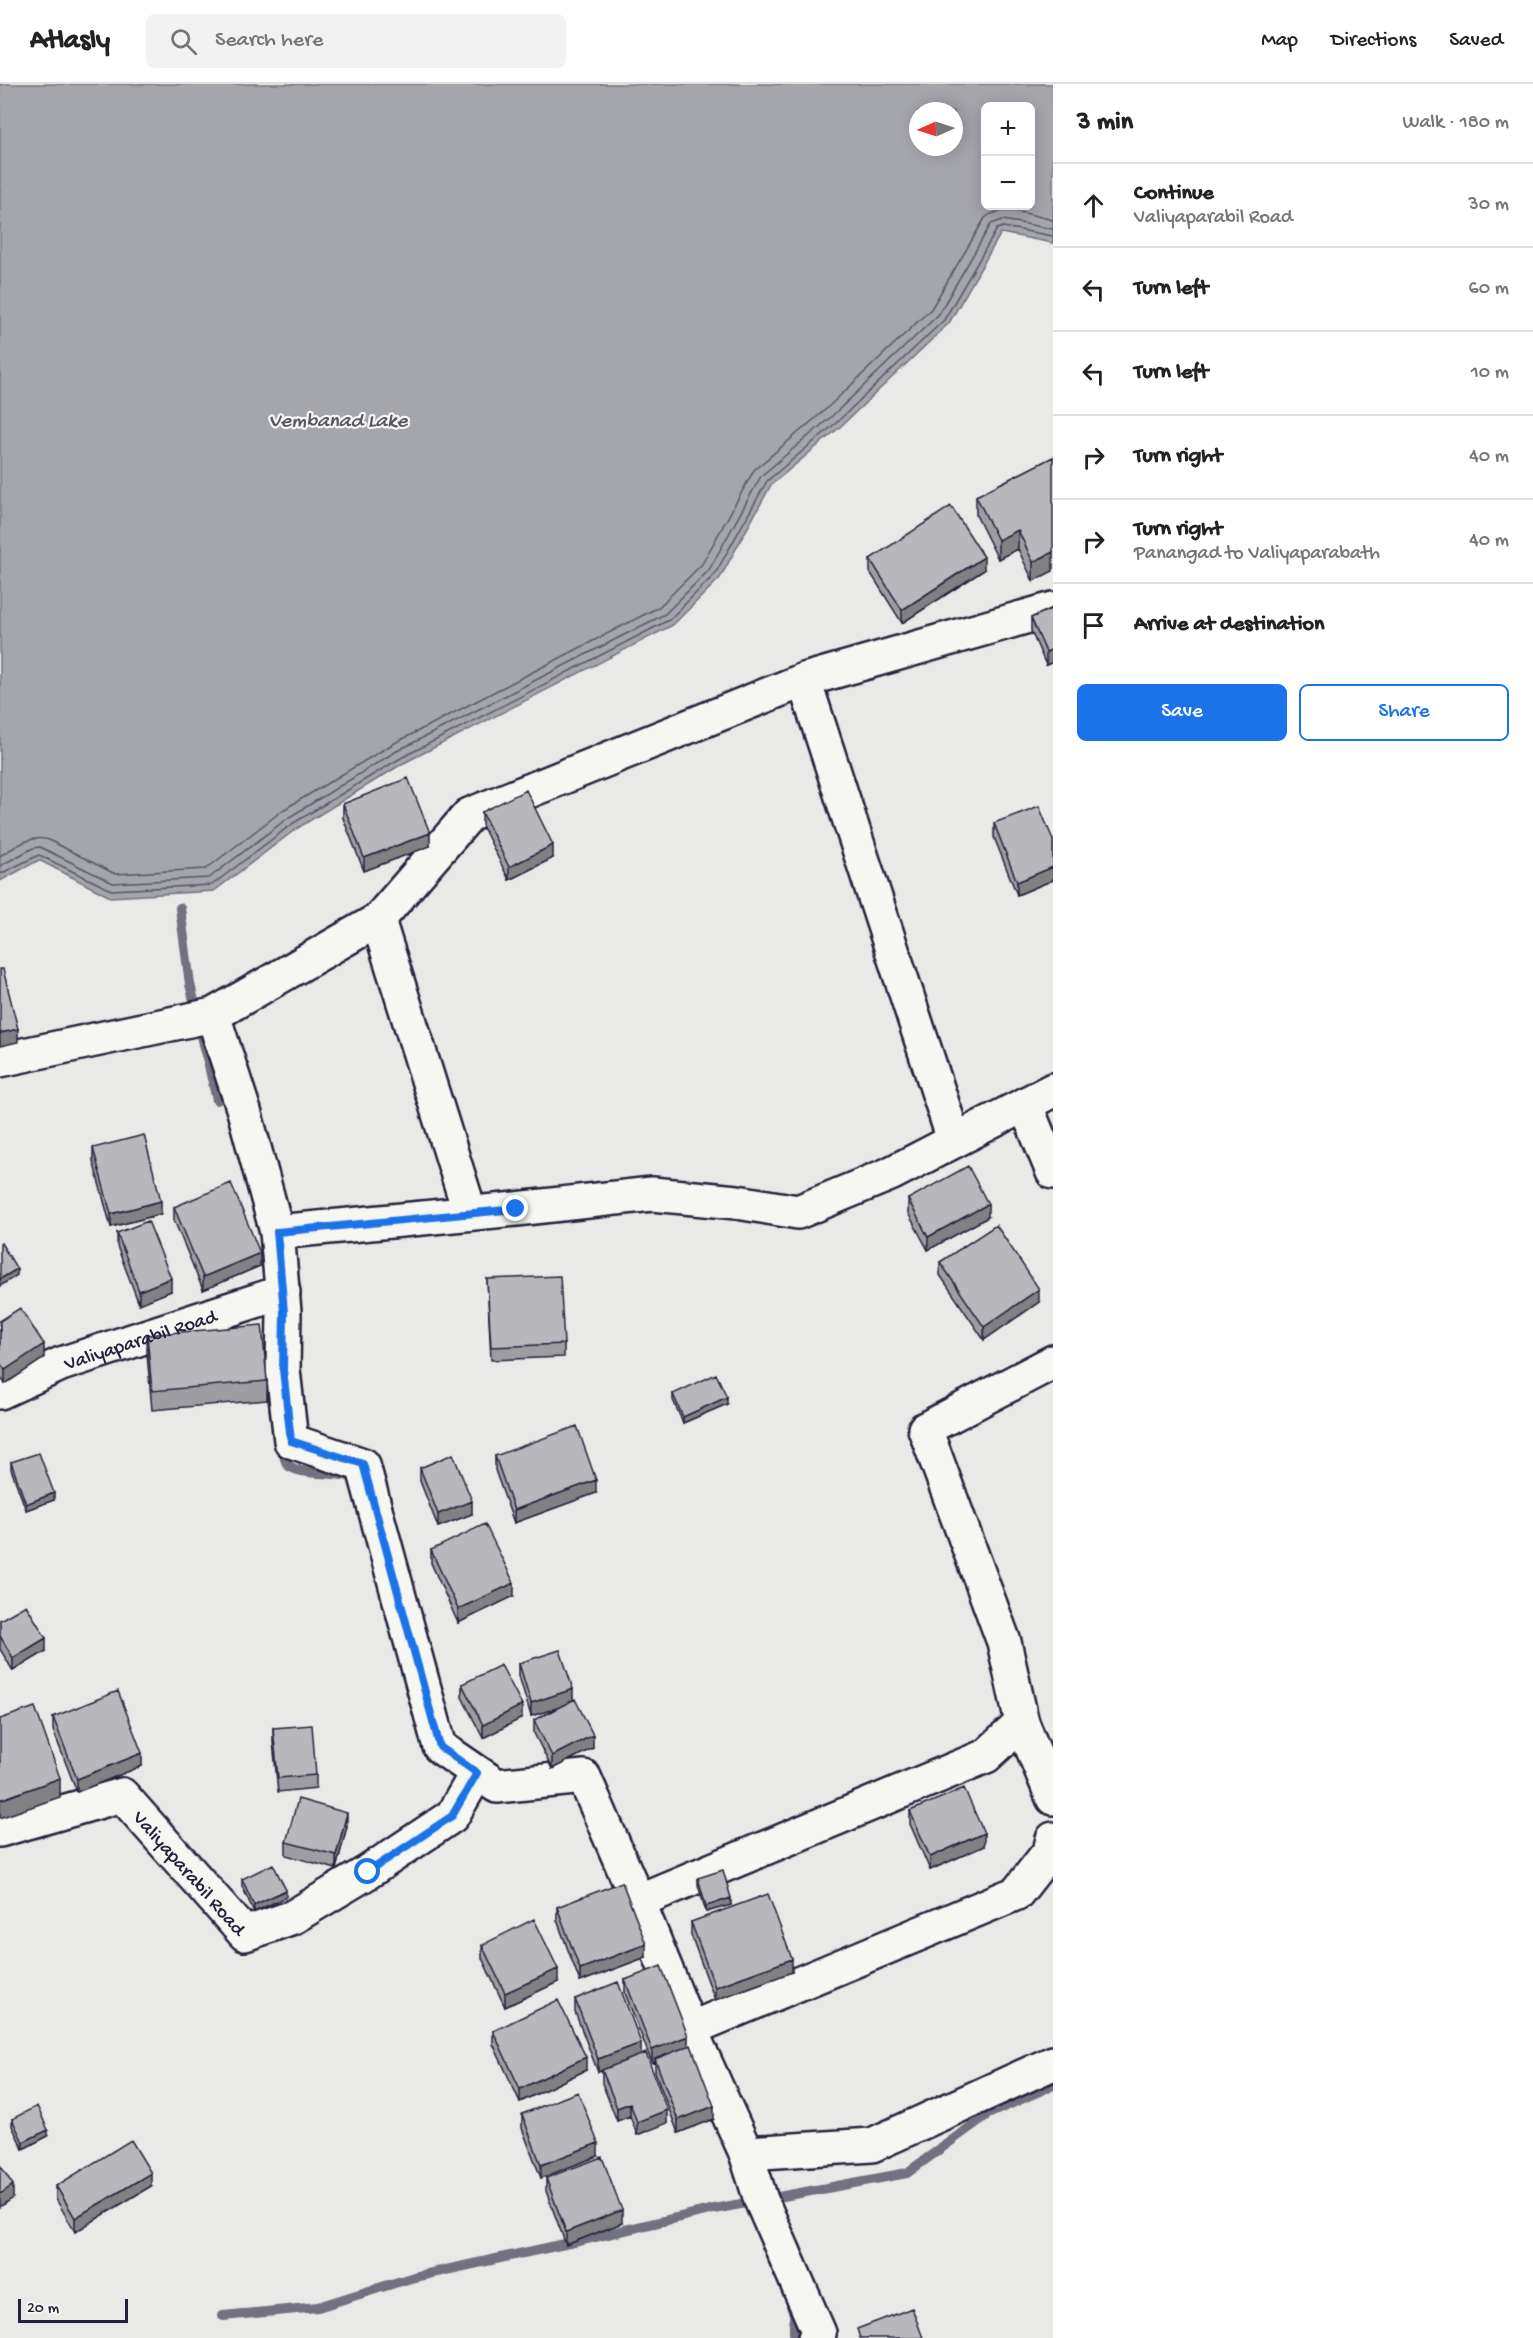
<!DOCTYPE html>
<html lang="en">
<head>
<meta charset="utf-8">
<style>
	:root { --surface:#fff; --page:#f2f2f2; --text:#222; --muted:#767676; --line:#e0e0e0; --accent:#1a73e8 }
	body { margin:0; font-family:"Gochi Hand",sans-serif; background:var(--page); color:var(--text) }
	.controls { position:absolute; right:18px; top:18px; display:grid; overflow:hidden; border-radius:9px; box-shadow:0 3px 15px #0003 }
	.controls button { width:54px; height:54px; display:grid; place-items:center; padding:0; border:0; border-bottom:2px solid var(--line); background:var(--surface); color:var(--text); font:30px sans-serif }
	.compass { position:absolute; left:909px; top:18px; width:54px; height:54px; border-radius:50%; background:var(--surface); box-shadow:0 3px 15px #0003; rotate:267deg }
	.scale { position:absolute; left:18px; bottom:15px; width:110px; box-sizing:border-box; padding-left:6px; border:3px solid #22223b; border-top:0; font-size:16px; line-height:21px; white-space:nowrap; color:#22223b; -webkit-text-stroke:4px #f6f6f2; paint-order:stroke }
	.stop { position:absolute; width:18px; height:18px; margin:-14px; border:4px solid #1a73e8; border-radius:50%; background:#fff }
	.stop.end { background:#1a73e8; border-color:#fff; box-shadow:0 2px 6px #0008 }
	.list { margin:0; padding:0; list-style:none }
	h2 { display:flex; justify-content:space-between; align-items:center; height:78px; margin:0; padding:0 24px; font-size:26px }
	h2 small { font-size:20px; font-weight:400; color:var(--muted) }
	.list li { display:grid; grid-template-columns:39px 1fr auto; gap:18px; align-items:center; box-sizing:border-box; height:84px; padding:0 24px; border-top:2px solid var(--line) }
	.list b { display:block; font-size:22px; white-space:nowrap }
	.list p { margin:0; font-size:20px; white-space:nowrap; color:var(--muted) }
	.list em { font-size:20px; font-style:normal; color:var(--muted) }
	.actions { display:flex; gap:12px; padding:18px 24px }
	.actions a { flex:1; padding:14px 0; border:2px solid var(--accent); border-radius:9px; text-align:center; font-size:21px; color:var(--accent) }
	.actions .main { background:var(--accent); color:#fff }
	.icon { flex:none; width:33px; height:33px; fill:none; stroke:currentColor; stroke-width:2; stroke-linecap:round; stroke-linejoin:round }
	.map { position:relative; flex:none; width:1053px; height:2254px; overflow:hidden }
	header { display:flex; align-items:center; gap:36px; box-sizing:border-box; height:84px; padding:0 30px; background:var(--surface); border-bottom:2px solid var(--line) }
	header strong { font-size:28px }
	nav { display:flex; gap:33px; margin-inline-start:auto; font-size:21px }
	.search { width:420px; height:54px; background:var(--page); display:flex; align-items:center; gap:15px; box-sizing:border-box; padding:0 21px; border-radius:9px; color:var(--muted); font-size:22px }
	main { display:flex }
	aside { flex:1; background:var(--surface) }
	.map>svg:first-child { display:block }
	.water { fill:#a5a5ac; stroke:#71717f; stroke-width:1.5; fill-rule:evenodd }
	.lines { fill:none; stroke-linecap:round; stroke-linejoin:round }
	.shore { stroke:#565668; stroke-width:1.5 }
	.stream { stroke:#71717f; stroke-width:10 }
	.minor-casing { stroke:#22223b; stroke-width:38 }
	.minor { stroke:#f6f6f2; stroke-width:33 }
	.wall { fill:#9e9ea2; stroke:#22223b; stroke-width:1.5 }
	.shaded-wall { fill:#818184; stroke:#22223b; stroke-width:1.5 }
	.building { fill:#b8b8bc; stroke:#22223b; stroke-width:1.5 }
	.route { stroke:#1a73e8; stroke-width:8 }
	.labels { text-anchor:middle; stroke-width:4.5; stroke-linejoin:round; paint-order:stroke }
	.street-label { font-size:20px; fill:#22223b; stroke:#f6f6f2 }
	.water-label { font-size:21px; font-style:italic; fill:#565668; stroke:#f6f6f2 }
</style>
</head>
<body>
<header>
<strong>Atlasly</strong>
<div class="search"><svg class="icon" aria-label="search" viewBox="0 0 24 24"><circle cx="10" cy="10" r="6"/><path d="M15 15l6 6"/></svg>Search here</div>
<nav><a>Map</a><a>Directions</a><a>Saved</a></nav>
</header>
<main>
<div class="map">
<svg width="1053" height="2254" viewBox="0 0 1053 2254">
	<rect width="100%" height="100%" fill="#e9e9e7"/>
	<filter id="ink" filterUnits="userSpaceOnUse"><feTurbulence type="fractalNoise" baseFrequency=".0167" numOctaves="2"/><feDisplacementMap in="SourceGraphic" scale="12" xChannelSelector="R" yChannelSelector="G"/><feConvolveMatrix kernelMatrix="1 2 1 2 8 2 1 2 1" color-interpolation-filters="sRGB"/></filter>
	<g filter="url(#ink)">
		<path class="water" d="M0,0h1053v159l-52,-10 -52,90 -109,104 -69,58 -51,93 -47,47 -271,139 -106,65 -82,62 -104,6 -71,-37 -39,21zM986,22h44v100h-44zM918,27h36v36h-36z"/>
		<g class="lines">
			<path class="shore" d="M0,772c15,-9 31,-22 49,-16l66,34 91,-5 77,-59 108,-65 268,-138 43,-43 52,-94 71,-60 106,-101 54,-91c17,-15 48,-2 68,2
				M0,782l33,-18 7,-1 73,36 96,-5 79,-60 107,-66 270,-138 44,-44 52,-94 70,-59 107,-102 53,-91 12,-4 50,9
				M0,790l39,-19 72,35 101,-5 80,-61 107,-65 270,-139 46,-46 52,-93 69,-58 108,-103 53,-91 6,-2 50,9"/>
			<path class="stream" d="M180,824l10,76 27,116
				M282,1357c1,7 1,18 6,24 12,11 47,6 63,12
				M791,2222l3,8v24
				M223,2232l95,-9 96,-30 160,-35 140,-33 193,-36 81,-59 65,-29"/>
			<defs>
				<g id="minor">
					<path d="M804,596l150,460"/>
					<path d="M378,836l91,-105 335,-135 249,-71"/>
					<path d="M213,931l31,96 33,121 7,80 -1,58 8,71 72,24 77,282 57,39 87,-9 54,124 52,128 56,124 15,47 58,133 -4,5"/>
					<path d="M0,976l213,-45 165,-95 92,293"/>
					<path d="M1025,1020l28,68"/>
					<path d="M277,1148l239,-23 136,-15 85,8 61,10 92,-38 163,-84"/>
					<path id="s1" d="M0,1308l61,-28 222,-72"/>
					<path d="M1022,1639l31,75"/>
					<path id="s2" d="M0,1746l122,-35 123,139 48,-17 75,-45 84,-56 25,-43"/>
					<path d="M638,1817l348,-145 36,-33 -18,-81 -79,-213 128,-67"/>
					<path d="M690,1945l327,-136 33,-42 3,-12"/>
					<path d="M746,2069l126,-8 181,-82"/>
				</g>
			</defs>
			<use href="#minor" class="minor-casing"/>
			<use href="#minor" class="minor"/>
		</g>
		<path class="wall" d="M1053,373l-20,124 -15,-32 -20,10 -22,-44v-19z
			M870,475l114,11 -82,53 -32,-51z
			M1053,524v54l-7,3 -15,-34v-13z
			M343,720l87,42 -66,25 -21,-53z
			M482,728l71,46 -44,22 -27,-55z
			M994,739l59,17v40l-36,15 -23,-58z
			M93,1064l68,66 -50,13 -18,-66z
			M908,1115l80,18 -60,33 -20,-37z
			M174,1123l86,59 -57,24 -29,-70z
			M117,1149l54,58 -32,13 -22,-58z
			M940,1178l99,40 -55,38 -44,-65z
			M487,1195l77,65v13l-73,3z
			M0,1237l44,37 -39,26 -5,-8z
			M147,1251l120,46v19l-115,10 -5,-56z
			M673,1310l54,10 -44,19 -10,-23z
			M495,1372l101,37 -82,30 -19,-53z
			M11,1378l43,38 -28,10 -15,-41z
			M420,1384l52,46 -34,13 -18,-46z
			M431,1466l83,46 -56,27 -27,-60z
			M0,1536l46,31 -33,20 -13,-22z
			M519,1579l54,37 20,48 -41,21 -18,-36v-13l25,-13 -28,9 -12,-40z
			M462,1600l60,34 -39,20 -21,-41z
			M53,1633l89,49 -65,26 -24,-62z
			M273,1644l43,47v13l-38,4 -5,-50z
			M910,1727l74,35 -54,24 -20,-46z
			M347,1742l-11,43 -50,-14v-13z
			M698,1794l33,27 -25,7 -8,-27z
			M242,1795l44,18 -32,15 -12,-26z
			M557,1823l89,50 -66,25 -23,-62z
			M691,1838l101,50 -77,28 -24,-65z
			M482,1861l76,37 -53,25 -23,-49z
			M625,1896l63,66 26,73 -36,14 -23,-61v-10l-3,1 -27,-70z
			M575,1915l66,56 26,68 -30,12 -7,-19 -13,5 -15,-38v-12l-4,1 -23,-60z
			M493,1947l93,39 -66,32 -27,-58z
			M522,2030l76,42 -57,22 -19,-50z
			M12,2035l36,17 -25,13 -11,-23z
			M546,2094l76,45 -56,22 -20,-54z
			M56,2102h95l-76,46 -19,-33z"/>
		<path class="shaded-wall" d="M1018,446v19l-20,10v-19z
			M1053,468v19l-20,10v-19z
			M984,473v13l-82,53v-13z
			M1053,565v13l-7,3v-13z
			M430,749v13l-66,25v-13z
			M553,761v13l-44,22v-13z
			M1053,783v13l-36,15v-13z
			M18,945v13l-18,4v-13z
			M161,1117v13l-50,13v-13z
			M988,1120v13l-60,33v-13z
			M260,1169v13l-57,24v-13z
			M17,1185v6l-17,11v-7z
			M171,1194v13l-32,13v-13z
			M1039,1205v13l-55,38v-13z
			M44,1260v14l-39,26v-14z
			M727,1313v7l-44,19v-6z
			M596,1396v13l-82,30v-13z
			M54,1409v7l-28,10v-6z
			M472,1417v13l-34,13v-13z
			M514,1499v13l-56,27v-14z
			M46,1554v13l-33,20v-13z
			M573,1605v14l-42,13v-13z
			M522,1621v13l-39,20v-13z
			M593,1651v13l-41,21v-13z
			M142,1669v13l-65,26v-13z
			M60,1694v19l-60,21v-18z
			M347,1729v13l-11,43v-14z
			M984,1749v13l-54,24v-13z
			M286,1806v7l-32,15v-7z
			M731,1814v7l-25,7v-6z
			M646,1860v13l-66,25v-13z
			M792,1875v13l-77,28v-13z
			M558,1885v13l-53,25v-14z
			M688,1952v13l-33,10v3l-3,1v-13z
			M641,1959v13l-43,16v-13z
			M586,1973v13l-66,32v-13z
			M630,2019v13l-13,5v-13z
			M714,2022v13l-36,14v-13z
			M667,2026v13l-30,12v-13z
			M48,2046v6l-25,13v-7z
			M598,2059v13l-57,22v-13z
			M151,2089v13l-76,46v-14z
			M13,2101v13l-13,9v-13z
			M622,2126v13l-56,22v-13z"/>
		<path class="building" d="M1053,373v95l-20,10 -15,-32 -20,10 -22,-44z
			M951,422l33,51 -82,53 -32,-51z
			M1053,524v41l-7,3 -15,-34z
			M408,694l22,55 -66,25 -21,-54z
			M526,706l27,55 -44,22 -27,-55z
			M1039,722l14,34v27l-36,15 -23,-59z
			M0,885h3l15,60 -18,4z
			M144,1051l17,66 -50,13 -18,-66z
			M968,1082l20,38 -60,33 -20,-38z
			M231,1099l29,70 -57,24 -29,-70z
			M148,1137l23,57 -32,13 -22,-58z
			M996,1141l43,64 -55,38 -44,-65z
			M1,1159l16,26 -17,10v-35z
			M560,1192l4,68 -73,3 -4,-68z
			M20,1224l24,36 -39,26 -5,-7v-42z
			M262,1241l5,56 -115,10 -5,-56z
			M716,1290l11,23 -44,20 -10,-23z
			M577,1342l19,54 -82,30 -19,-54z
			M39,1369l15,40 -28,11 -15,-42z
			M453,1370l19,47 -34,13 -18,-46z
			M485,1440l29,59 -56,26 -27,-59z
			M26,1521l20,33 -33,20 -13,-22v-16z
			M560,1566l13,39 -42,14 -12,-40z
			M501,1581l21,40 -39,20 -21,-41z
			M118,1607l24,62 -65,26 -24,-62z
			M575,1615l18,36 -41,21 -18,-36z
			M35,1623l25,71 -60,22v-81z
			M312,1641l4,50 -38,3 -5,-50z
			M964,1704l20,45 -54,24 -20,-46z
			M298,1715l49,14 -11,42 -50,-13z
			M273,1780l13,26 -32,15 -12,-26z
			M723,1786l8,28 -25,8 -8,-28z
			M622,1798l24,62 -66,25 -23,-62z
			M768,1810l24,65 -77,28 -24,-65z
			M534,1835l24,50 -53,24 -23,-48z
			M661,1882l27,70 -36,14 -27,-70z
			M618,1898l23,61 -43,16 -23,-60z
			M558,1916l28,57 -66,32 -27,-58z
			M691,1961l23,61 -36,14 -23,-61z
			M646,1969l21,57 -30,12 -7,-19 -13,5 -15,-38z
			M578,2008l20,51 -57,22 -19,-51z
			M37,2022l11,24 -25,12 -11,-23z
			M131,2056l20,33 -76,45 -19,-32z
			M602,2073l20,53 -56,22 -20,-54z
			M0,2081l13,20 -13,9z
			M912,2224l11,30h-63l-3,-9z"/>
	</g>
	<g class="lines" filter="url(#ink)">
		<path class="route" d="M368,1788l84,-56 25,-43 -37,-26 -77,-283 -72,-23 -8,-71 1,-58 -7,-80 239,-23"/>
	</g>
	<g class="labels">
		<g class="street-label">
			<text dy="7" stroke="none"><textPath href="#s1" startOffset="150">Valiyaparabil Road</textPath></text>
			<text dy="7" stroke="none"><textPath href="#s2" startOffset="230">Valiyaparabil Road</textPath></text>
		</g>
		<g class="water-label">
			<text x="338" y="342">Vembanad Lake</text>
		</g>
	</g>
</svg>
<div class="controls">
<button>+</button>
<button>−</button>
</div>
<svg class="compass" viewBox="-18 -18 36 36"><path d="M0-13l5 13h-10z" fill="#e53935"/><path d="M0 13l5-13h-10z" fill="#767676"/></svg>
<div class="scale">20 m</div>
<div class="stop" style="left:368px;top:1788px"></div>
<div class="stop end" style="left:516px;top:1125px"></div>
</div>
<aside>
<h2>3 min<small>Walk · 180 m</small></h2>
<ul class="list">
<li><svg class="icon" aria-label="ahead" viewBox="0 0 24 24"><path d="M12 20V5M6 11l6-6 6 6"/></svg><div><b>Continue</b><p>Valiyaparabil Road</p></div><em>30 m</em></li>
<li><svg class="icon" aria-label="left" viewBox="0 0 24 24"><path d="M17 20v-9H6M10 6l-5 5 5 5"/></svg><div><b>Turn left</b></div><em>60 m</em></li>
<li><svg class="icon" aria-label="left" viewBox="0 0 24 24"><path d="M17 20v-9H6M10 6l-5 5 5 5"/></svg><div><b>Turn left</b></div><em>10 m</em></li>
<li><svg class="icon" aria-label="right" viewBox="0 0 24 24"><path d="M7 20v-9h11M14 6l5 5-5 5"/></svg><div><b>Turn right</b></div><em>40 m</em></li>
<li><svg class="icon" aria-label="right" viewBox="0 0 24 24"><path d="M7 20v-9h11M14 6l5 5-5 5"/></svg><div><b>Turn right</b><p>Panangad to Valiyaparabath</p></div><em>40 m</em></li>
<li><svg class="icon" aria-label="arrive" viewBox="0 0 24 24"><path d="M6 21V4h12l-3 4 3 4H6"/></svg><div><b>Arrive at destination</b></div></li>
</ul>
<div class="actions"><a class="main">Save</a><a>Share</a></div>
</aside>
</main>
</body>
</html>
